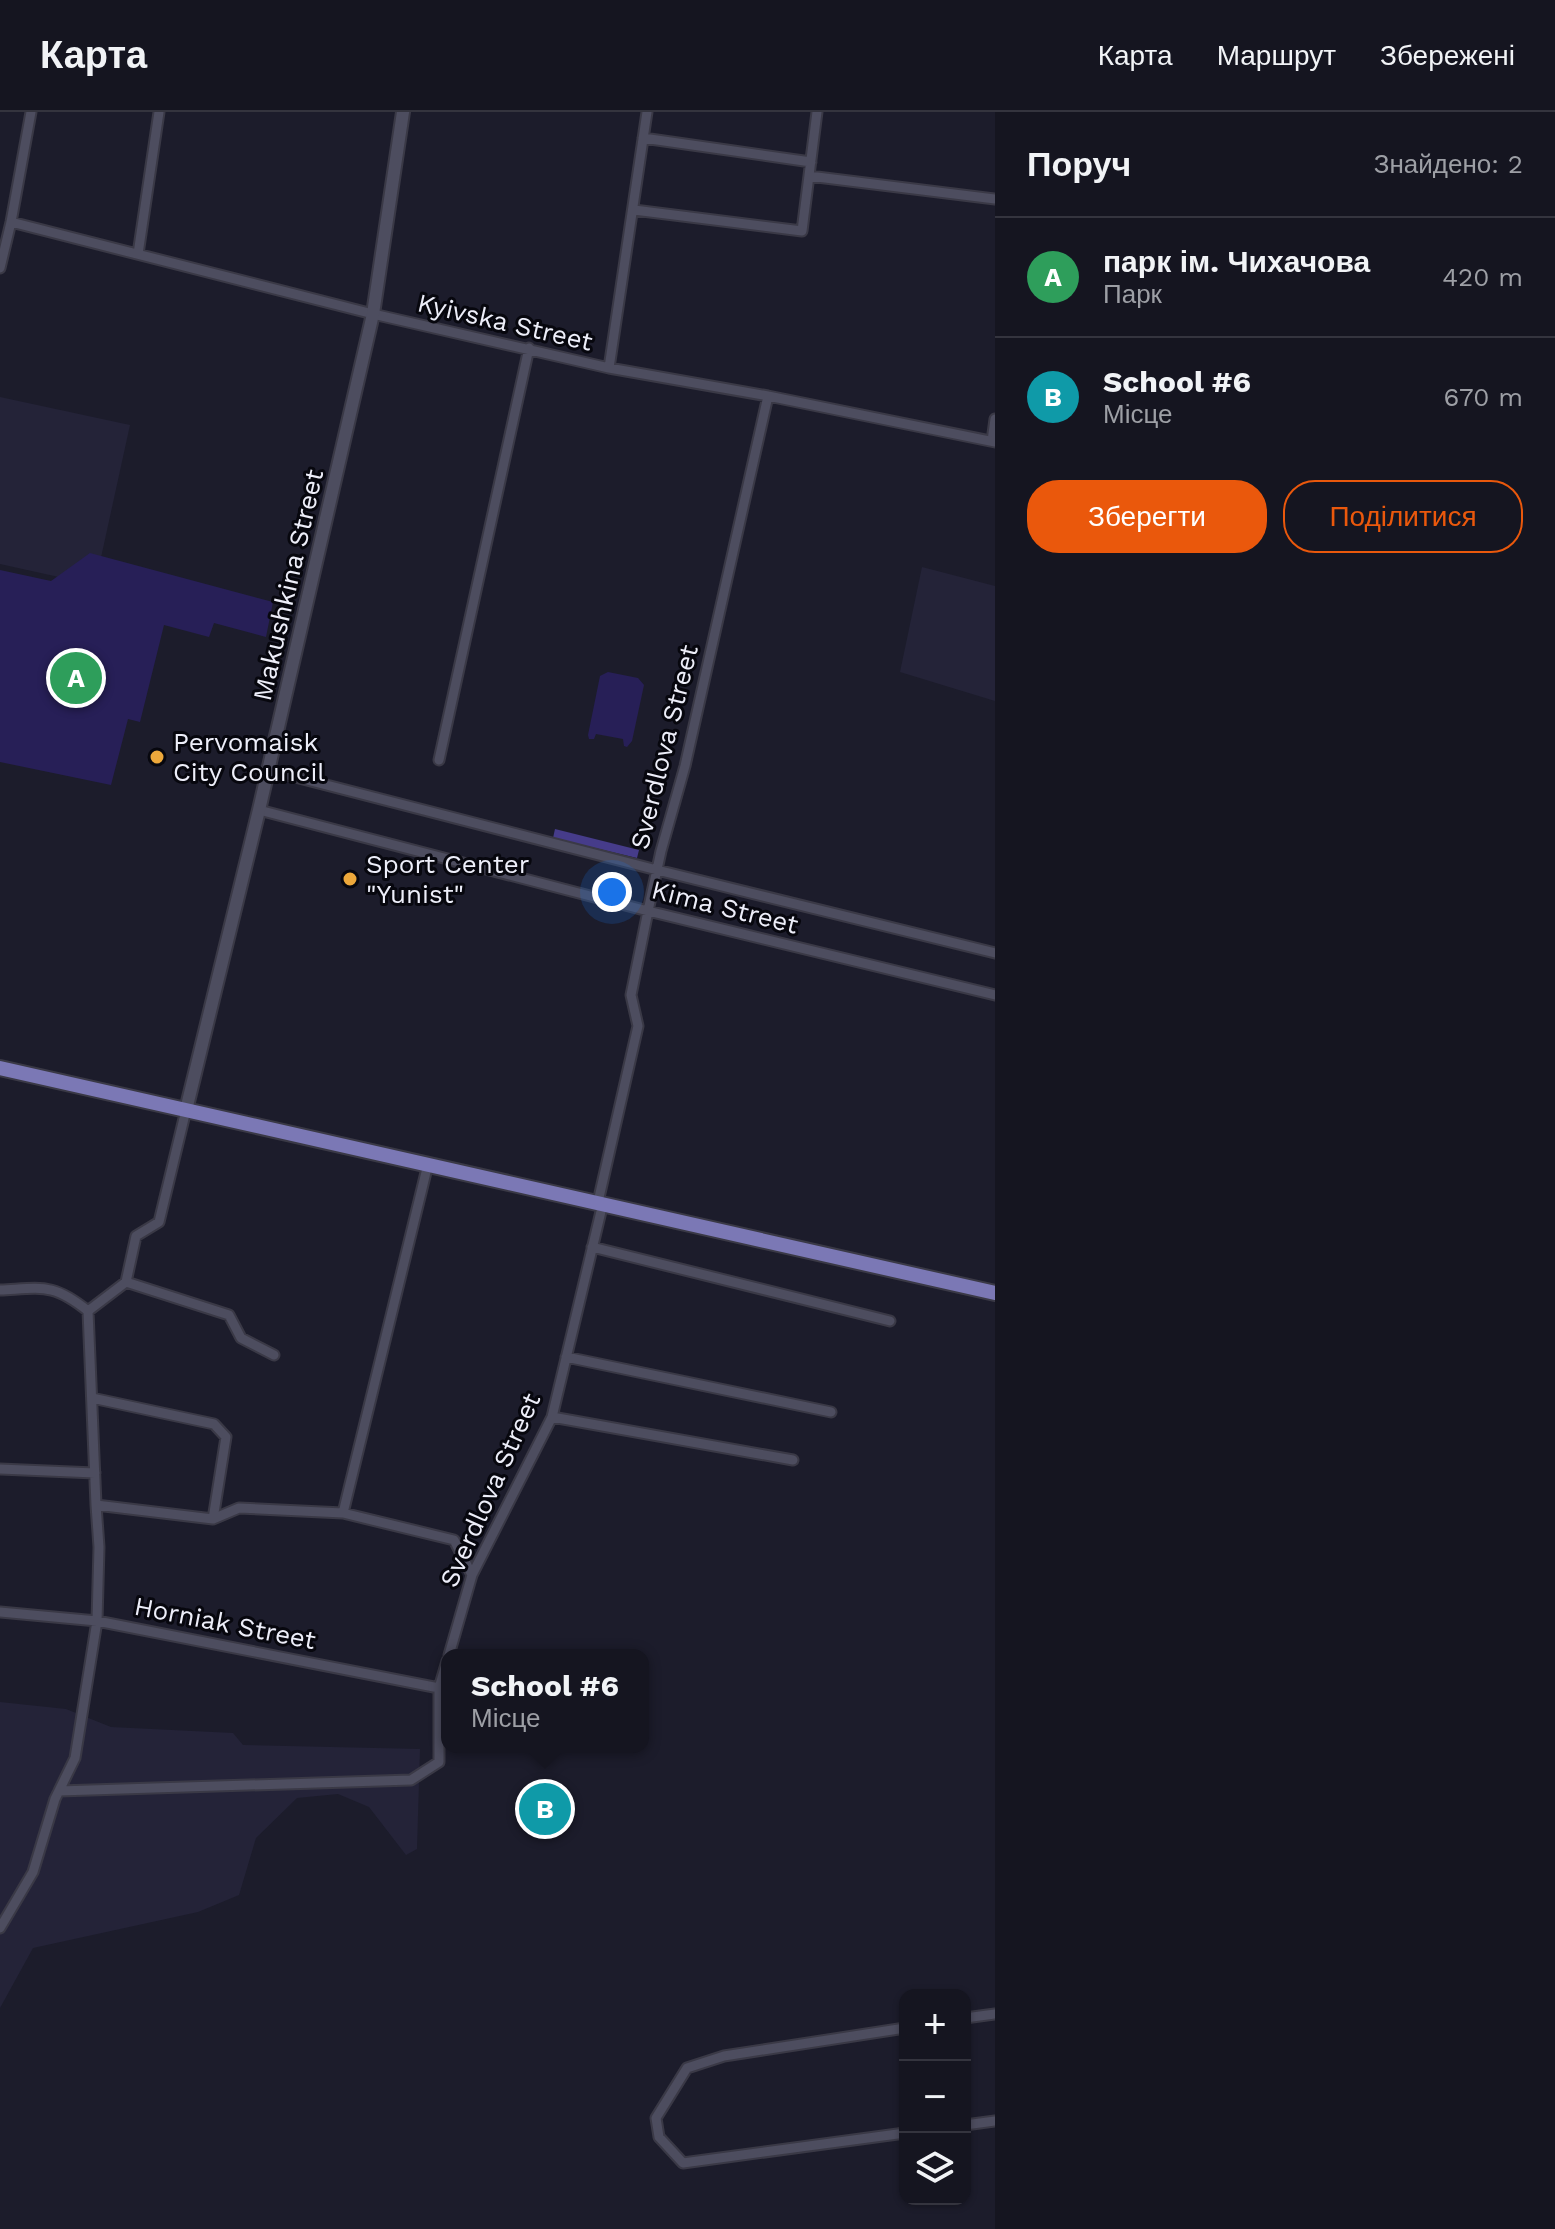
<!DOCTYPE html>
<html lang="uk">
<head>
<meta charset="utf-8">
<style>
	:root { --surface:#151520; --page:#22222d; --text:#f1f3f6; --muted:#9d9fa5; --line:#34343e; --accent:#ea580c }
	body { margin:0; font-family:"Work Sans",sans-serif; background:var(--page); color:var(--text) }
	.controls { position:absolute; right:24px; bottom:24px; display:grid; overflow:hidden; border-radius:16px; box-shadow:0 2px 6px #0004 }
	.controls button { width:72px; height:72px; display:grid; place-items:center; padding:0; border:0; border-bottom:2px solid var(--line); background:var(--surface); color:var(--text); font:40px sans-serif }
	.you { position:absolute; left:612px; top:780px; width:28px; height:28px; margin:-20px; border:6px solid #fff; border-radius:50%; background:#1a73e8; box-shadow:0 0 0 12px #1a73e833 }
	.badge { display:grid; place-items:center; width:52px; height:52px; border-radius:50%; background:var(--accent); color:#fff; font-size:26px; font-weight:700 }
	.pin { position:absolute; translate:-50% -50%; border:4px solid #fff; box-shadow:0 2px 8px #0006 }
	.popup { position:absolute; left:441px; top:1537px; width:208px; height:104px; box-sizing:border-box; display:grid; place-content:center; border-radius:16px; background:var(--surface); filter:drop-shadow(0 2px 6px #0005); font-size:26px; white-space:nowrap; color:var(--muted) }
	.popup b { font-size:30px; color:var(--text) }
	.popup::after { content:''; position:absolute; left:50%; top:100%; margin-left:-16px; border:16px solid transparent; border-top-color:var(--surface) }
	.list { margin:0; padding:0; list-style:none }
	h2 { display:flex; justify-content:space-between; align-items:center; height:104px; margin:0; padding:0 32px; font-size:34px }
	h2 small { font-size:26px; font-weight:400; color:var(--muted) }
	.list li { display:grid; grid-template-columns:52px 1fr auto; gap:24px; align-items:center; box-sizing:border-box; height:120px; padding:0 32px; border-top:2px solid var(--line) }
	.list b { display:block; font-size:30px; white-space:nowrap }
	.list p { margin:0; font-size:26px; white-space:nowrap; color:var(--muted) }
	.list em { font-size:26px; font-style:normal; color:var(--muted) }
	.actions { display:flex; gap:16px; padding:24px 32px }
	.actions a { flex:1; padding:18px 0; border:2px solid var(--accent); border-radius:32px; text-align:center; font-size:28px; color:var(--accent) }
	.actions .main { background:var(--accent); color:#fff }
	.icon { flex:none; width:44px; height:44px; fill:none; stroke:currentColor; stroke-width:2; stroke-linecap:round; stroke-linejoin:round }
	.map { position:relative; flex:none; width:995px; height:2117px; overflow:hidden }
	header { display:flex; align-items:center; gap:48px; box-sizing:border-box; height:112px; padding:0 40px; background:var(--surface); border-bottom:2px solid var(--line) }
	header strong { font-size:38px }
	nav { display:flex; gap:44px; margin-inline-start:auto; font-size:28px }
	main { display:flex }
	aside { flex:1; background:var(--surface) }
	.map>svg:first-child { display:block }
	.built { fill:#242338 }
	.green { fill:#271f57 }
	.forest { fill:#463c8a }
	.lines { fill:none; stroke-linecap:round; stroke-linejoin:round }
	.minor-casing { stroke:#3a3946; stroke-width:13 }
	.tertiary-casing { stroke:#3a3946; stroke-width:16 }
	.primary-casing { stroke:#3a3946; stroke-width:18 }
	.minor { stroke:#4d4d5f; stroke-width:9 }
	.tertiary { stroke:#4d4d5f; stroke-width:12 }
	.primary { stroke:#7b78b5; stroke-width:14 }
	.poi-dot { fill:#eda83b; stroke:#07070e; stroke-width:3 }
	.labels { text-anchor:middle; stroke-width:6; stroke-linejoin:round; paint-order:stroke }
	.street-label { font-size:26px; fill:#edeef9; stroke:#07070e }
	.poi-label { font-size:26px; fill:#edeef9; stroke:#07070e; text-anchor:start }
</style>
</head>
<body>
<header>
<strong>Карта</strong>
<nav><a>Карта</a><a>Маршрут</a><a>Збережені</a></nav>
</header>
<main>
<div class="map">
<svg width="995" height="2117" viewBox="0 0 995 2117">
	<rect width="100%" height="100%" fill="#1c1c2b"/>
	<path class="built" d="M0,285l130,28 -35,160 -95,-21z
		M922,455l73,19v115l-95,-29z
		M0,1590l66,7 45,18 122,6 10,12 177,4 -3,100 -11,6 -37,-48 -31,-13 -41,4 -41,40 -17,57 -41,17 -165,36 -33,60z"/>
	<path class="green" d="M90,441l183,49 -7,35 -52,-14 -5,14 -45,-12 -24,97 -12,-3 -17,66 -111,-23v-192l51,11z
		M608,560l30,6 6,7 -12,56 -5,6 -3,-1 -1,-7 -27,-5 -2,5h-5l-1,-4 12,-59z"/>
	<path class="forest" d="M555,717l84,21 -2,8 -84,-20z"/>
	<g class="lines">
		<defs>
			<path id="minor" d="M643,26l168,24
				M809,64l186,23
				M634,98l168,21 15,-119
				M11,110l362,92 236,54 159,28 227,46
				M138,142l21,-142
				M0,156l11,-46 20,-110
				M609,256l38,-256
				M992,329l3,-22
				M439,648l90,-412
				M268,658l389,100 338,83
				M259,698l389,101 347,84
				M186,998l-27,112 -23,14 -10,46 -38,29 8,194 117,14 26,-11 104,5 111,27 18,35
				M598,1090l40,-176 -7,-31 17,-84 13,-60 24,-85 83,-370
				M592,1135l298,74
				M126,1170l103,33 12,23 33,17
				M0,1178c43,-2 53,-7 88,21
				M566,1245l265,55
				M92,1286l122,26 12,13 -13,82
				M552,1305l241,43
				M0,1357l95,4
				M343,1401l85,-349
				M0,1500l97,9 342,67
				M449,1543l23,-80 80,-158 51,-214
				M59,1679l352,-11 28,-18v-74l8,-27
				M0,1816l33,-56 22,-73 20,-41 22,-137 2,-74 -3,-42
				M965,1906l30,-4
				M905,1916l-181,28 -37,12 -31,50 3,19 24,26 222,-30
				M965,2013l30,-4"/>
			<path id="tertiary" d="M186,998l73,-300 114,-496 30,-202"/>
			<path id="primary" d="M0,956l995,225"/>
		</defs>
		<use href="#minor" class="minor-casing"/>
		<use href="#tertiary" class="tertiary-casing"/>
		<use href="#primary" class="primary-casing"/>
		<use href="#minor" class="minor"/>
		<use href="#tertiary" class="tertiary"/>
		<use href="#primary" class="primary"/>
	</g>
	<g class="poi-dot">
		<circle cx="157" cy="645" r="8"/>
		<circle cx="350" cy="767" r="8"/>
	</g>
	<g class="labels">
		<g class="street-label">
			<text transform="translate(505 210) rotate(13)" y="9">Kyivska Street</text>
			<text transform="translate(288 473) rotate(-77)" y="9">Makushkina Street</text>
			<text transform="translate(664 635) rotate(-76)" y="9">Sverdlova Street</text>
			<text transform="translate(725 795) rotate(14)" y="9">Kima Street</text>
			<text transform="translate(490 1378) rotate(-66)" y="9">Sverdlova Street</text>
			<text transform="translate(225 1511) rotate(11)" y="9">Horniak Street</text>
		</g>
		<g class="poi-label">
			<text x="173" y="639">Pervomaisk<tspan x="173" dy="30">City Council</tspan></text>
			<text x="366" y="761">Sport Center<tspan x="366" dy="30">"Yunist"</tspan></text>
		</g>
	</g>
</svg>
<div class="controls">
<button>+</button>
<button>−</button>
<button><svg class="icon" aria-label="layers" viewBox="0 0 24 24"><path d="M12 4l9 5-9 5-9-5zM3 14l9 5 9-5"/></svg></button>
</div>
<div class="you"></div>
<div class="pin badge" style="left:76px;top:566px;background:#2e9e5b">A</div>
<div class="pin badge" style="left:545px;top:1697px;background:#0f9aa8">B</div>
<div class="popup"><b>School #6</b>Місце</div>
</div>
<aside>
<h2>Поруч<small>Знайдено: 2</small></h2>
<ul class="list">
<li><span class="badge" style="background:#2e9e5b">A</span><div><b>парк ім. Чихачова</b><p>Парк</p></div><em>420 m</em></li>
<li><span class="badge" style="background:#0f9aa8">B</span><div><b>School #6</b><p>Місце</p></div><em>670 m</em></li>
</ul>
<div class="actions"><a class="main">Зберегти</a><a>Поділитися</a></div>
</aside>
</main>
</body>
</html>
